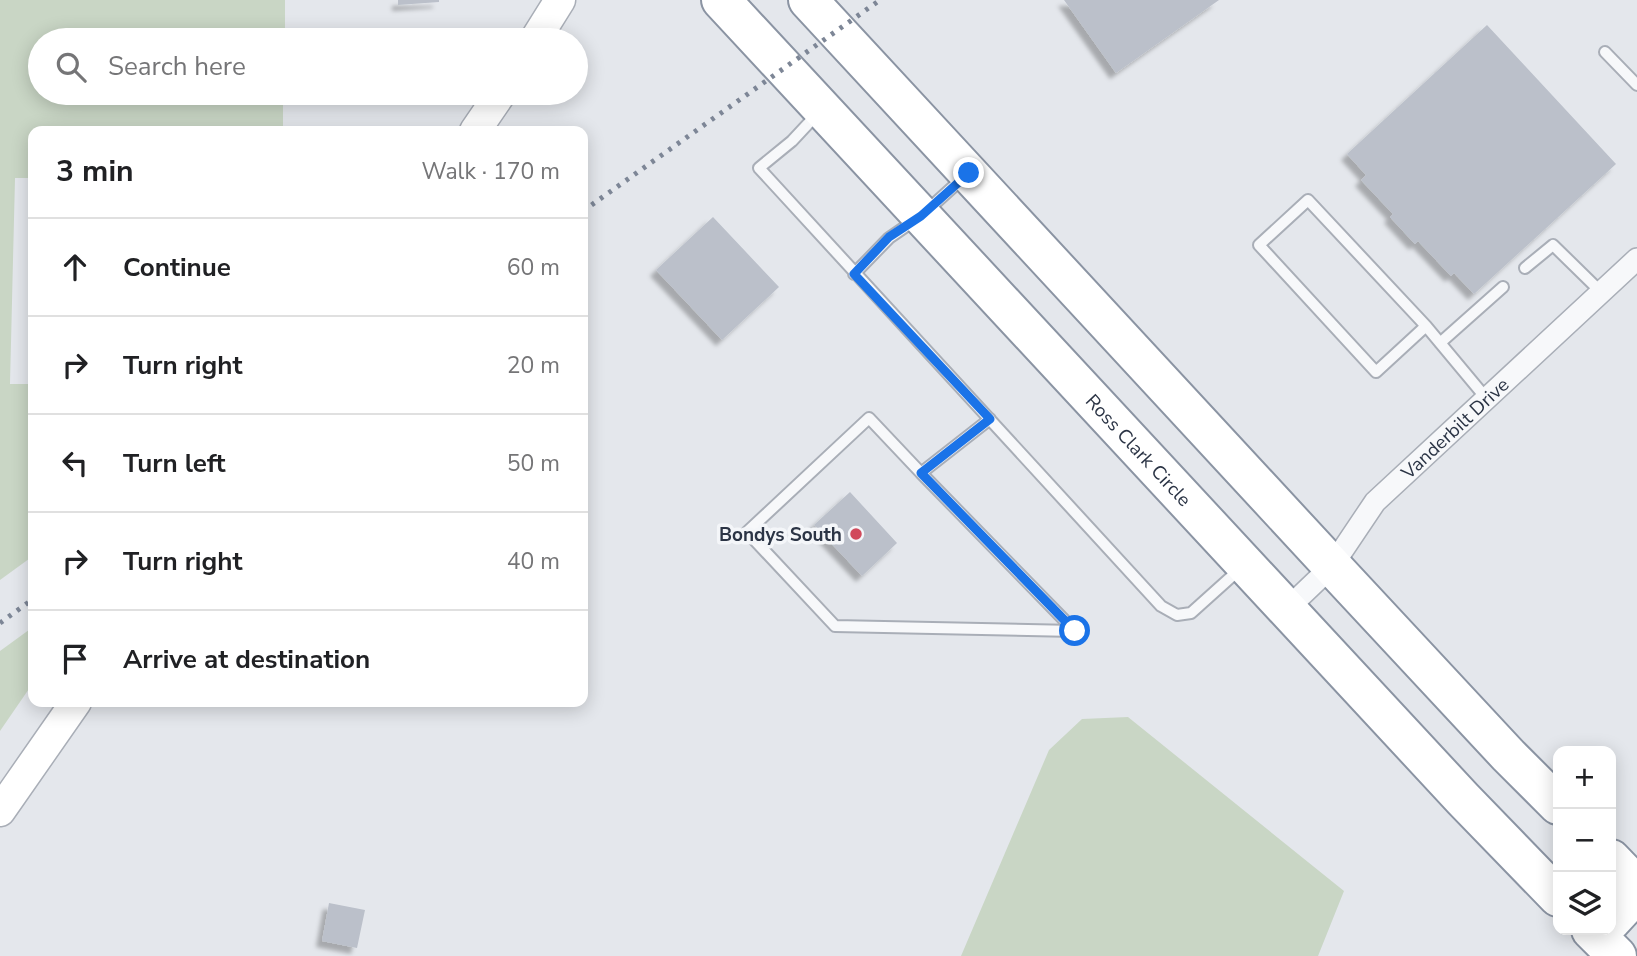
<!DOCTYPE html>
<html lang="en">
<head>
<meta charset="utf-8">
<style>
	:root { --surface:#fff; --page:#f2f2f2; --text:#202124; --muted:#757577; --line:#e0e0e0 }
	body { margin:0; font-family:"Nunito Sans",sans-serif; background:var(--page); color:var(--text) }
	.controls { position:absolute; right:21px; bottom:21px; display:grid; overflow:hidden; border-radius:14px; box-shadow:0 4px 18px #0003 }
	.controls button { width:63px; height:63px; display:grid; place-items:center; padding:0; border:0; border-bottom:2px solid var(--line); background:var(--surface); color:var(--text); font:35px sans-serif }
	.stop { position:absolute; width:21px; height:21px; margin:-16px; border:5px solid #1a73e8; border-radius:50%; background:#fff }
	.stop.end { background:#1a73e8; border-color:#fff; box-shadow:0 2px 7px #0008 }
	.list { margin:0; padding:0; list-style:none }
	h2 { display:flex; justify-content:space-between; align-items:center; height:91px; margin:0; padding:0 28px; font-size:30px }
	h2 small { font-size:23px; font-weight:400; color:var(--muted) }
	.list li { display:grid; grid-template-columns:46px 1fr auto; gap:21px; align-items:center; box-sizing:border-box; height:98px; padding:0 28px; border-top:2px solid var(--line) }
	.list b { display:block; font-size:26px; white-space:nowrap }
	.list em { font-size:23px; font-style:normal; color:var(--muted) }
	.icon { flex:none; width:38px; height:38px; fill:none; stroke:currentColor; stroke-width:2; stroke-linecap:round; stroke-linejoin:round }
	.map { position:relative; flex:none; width:1637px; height:956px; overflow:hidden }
	.search { position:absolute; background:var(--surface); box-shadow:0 4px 18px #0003; left:28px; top:28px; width:560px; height:77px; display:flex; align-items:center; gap:18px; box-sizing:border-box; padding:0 24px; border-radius:38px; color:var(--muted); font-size:26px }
	.panel { position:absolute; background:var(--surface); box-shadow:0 4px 18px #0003; left:28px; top:126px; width:560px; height:581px; border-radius:14px }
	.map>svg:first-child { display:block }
	.green { fill:#c9d6c5 }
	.building { fill:#bbc0ca; filter:url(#shadow) }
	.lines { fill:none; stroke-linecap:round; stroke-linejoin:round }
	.lane-casing { stroke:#a9aeb7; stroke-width:14 }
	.street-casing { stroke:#a9aeb7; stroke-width:24 }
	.secondary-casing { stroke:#a9aeb7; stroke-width:33 }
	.highway-casing { stroke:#8b94a3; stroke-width:42 }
	.lane { stroke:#f7f8fa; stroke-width:10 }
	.street { stroke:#f7f8fa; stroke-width:21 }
	.secondary { stroke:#fff; stroke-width:30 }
	.highway { stroke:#fff; stroke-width:38 }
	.rail { stroke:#7d8696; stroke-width:5; stroke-dasharray:3.5 7; stroke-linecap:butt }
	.route { stroke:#1a73e8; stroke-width:9 }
	.poi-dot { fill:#d1495b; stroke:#f4f6f9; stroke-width:2.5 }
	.labels { text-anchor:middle; stroke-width:7; stroke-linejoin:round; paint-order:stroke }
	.street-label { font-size:19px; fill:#2b3445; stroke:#f4f6f9 }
	.poi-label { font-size:19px; font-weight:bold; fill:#2b3445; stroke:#f4f6f9; text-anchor:end }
</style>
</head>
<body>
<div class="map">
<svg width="1637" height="956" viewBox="0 0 1637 956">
	<defs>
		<filter id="shadow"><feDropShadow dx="-6" dy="6" stdDeviation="2" flood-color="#0004"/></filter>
	</defs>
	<rect width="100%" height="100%" fill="#e4e7ec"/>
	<path class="green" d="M0,0h285v40h-245v53h243v38h-250v47h-18l-5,206h23v172l-33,24z
		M33,627v56l-33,48v-80z
		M1128,717l216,174 -26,65h-357l88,-206 33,-31z"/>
	<path class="building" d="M398,0h41v2l-41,3z
		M1064,0h155l-103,73z
		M1487,25l129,139 -142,130 -20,-21 -3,3 -33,-35 -3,3 -25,-27 3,-3 -32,-34 5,-5 -19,-21z
		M713,217l66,70 -57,53 -66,-70z
		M850,492l47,51 -35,33 -48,-51z
		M329,903l36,7 -8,38 -35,-7z"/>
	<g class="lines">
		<defs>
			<path id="lane" d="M1605,52l32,33
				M819,112l-27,29 -33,27 402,438 16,9 14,-2 49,-44
				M1525,268l28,-23 48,47
				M854,274l35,-36 32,-22 43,-39
				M1426,326l-50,46 -117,-127 49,-45 118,126 60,72
				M1440,343l63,-56
				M921,473l-52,-55 -122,114 88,94 240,5 -154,-158 69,-54"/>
			<g id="street">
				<path id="s1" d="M1287,609l45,-43 43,-64 262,-243"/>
			</g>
			<path id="secondary" d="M535,40l25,-40
				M475,131l26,-38
				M0,811l76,-109"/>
			<g id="highway">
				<path id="s2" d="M721,0l742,799 95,98"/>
				<path d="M808,0l524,566 176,189 50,50"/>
				<path d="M1611,859l26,27"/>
				<path d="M1611,921l26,-28"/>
				<path d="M1591,930l26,26"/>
			</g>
		</defs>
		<use href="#lane" class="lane-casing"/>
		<use href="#street" class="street-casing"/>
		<use href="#secondary" class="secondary-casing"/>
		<use href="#highway" class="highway-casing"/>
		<use href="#lane" class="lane"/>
		<use href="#street" class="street"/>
		<use href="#secondary" class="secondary"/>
		<use href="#highway" class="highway"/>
		<path class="rail" d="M583,211l297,-211
			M0,623l33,-24"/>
	</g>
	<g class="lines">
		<path class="route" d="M969,173l-48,43 -32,21 -35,37 136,145 -69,54 154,158"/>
	</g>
	<circle class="poi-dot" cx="856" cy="534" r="7"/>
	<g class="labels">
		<g class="street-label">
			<text dy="7" stroke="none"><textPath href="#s1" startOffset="248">Vanderbilt Drive</textPath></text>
			<text dy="7" stroke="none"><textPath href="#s2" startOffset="614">Ross Clark Circle</textPath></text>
		</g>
		<g class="poi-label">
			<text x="842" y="541">Bondys South</text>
		</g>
	</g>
</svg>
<div class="controls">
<button>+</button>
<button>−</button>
<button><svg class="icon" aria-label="layers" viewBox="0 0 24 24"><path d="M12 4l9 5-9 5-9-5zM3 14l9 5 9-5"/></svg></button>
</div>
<div class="stop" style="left:1075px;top:631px"></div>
<div class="stop end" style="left:969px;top:173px"></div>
<div class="search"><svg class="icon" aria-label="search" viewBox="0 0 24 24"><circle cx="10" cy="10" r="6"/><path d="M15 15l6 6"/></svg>Search here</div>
<section class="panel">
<h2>3 min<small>Walk · 170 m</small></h2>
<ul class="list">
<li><svg class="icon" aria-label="ahead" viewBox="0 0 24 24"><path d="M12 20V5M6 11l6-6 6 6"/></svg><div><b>Continue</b></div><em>60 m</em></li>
<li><svg class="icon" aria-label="right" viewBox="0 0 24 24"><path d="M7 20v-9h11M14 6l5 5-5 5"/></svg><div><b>Turn right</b></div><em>20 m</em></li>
<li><svg class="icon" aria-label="left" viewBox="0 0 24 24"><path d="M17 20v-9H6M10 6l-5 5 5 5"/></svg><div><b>Turn left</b></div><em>50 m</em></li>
<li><svg class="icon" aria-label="right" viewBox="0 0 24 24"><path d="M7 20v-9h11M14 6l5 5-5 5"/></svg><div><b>Turn right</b></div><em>40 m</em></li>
<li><svg class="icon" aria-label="arrive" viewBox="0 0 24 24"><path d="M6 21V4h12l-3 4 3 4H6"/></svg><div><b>Arrive at destination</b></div></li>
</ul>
</section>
</div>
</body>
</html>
